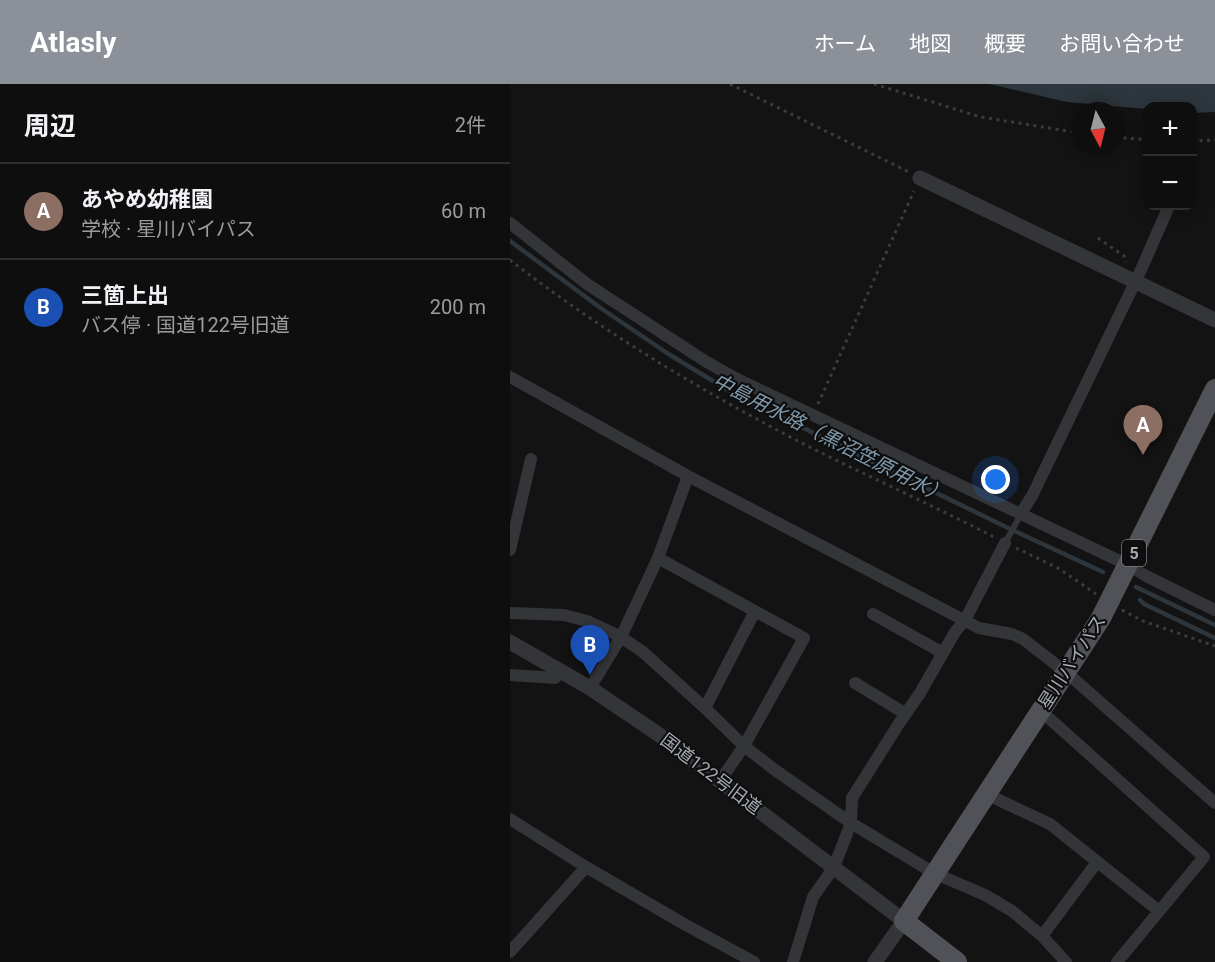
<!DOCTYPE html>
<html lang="ja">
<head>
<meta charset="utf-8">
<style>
	:root { --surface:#0e0e0f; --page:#1c1c1d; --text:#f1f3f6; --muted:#9b9c9e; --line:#2e2e2f; --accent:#8c9099 }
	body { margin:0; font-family:Roboto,"Noto Sans JP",sans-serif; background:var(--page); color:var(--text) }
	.controls { position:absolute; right:18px; top:18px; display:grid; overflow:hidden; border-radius:12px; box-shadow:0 3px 15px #0003 }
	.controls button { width:54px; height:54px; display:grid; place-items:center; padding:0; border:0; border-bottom:2px solid var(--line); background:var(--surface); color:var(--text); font:30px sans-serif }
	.compass { position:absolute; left:561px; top:18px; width:54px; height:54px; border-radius:50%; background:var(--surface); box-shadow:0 3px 15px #0003; rotate:173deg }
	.you { position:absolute; left:486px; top:396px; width:21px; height:21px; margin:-15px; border:4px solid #fff; border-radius:50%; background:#1a73e8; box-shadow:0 0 0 9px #1a73e833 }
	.badge { display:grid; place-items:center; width:39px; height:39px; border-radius:50%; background:var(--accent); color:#fff; font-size:20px; font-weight:700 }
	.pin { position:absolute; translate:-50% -50px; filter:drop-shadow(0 2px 3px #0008) }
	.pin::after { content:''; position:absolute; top:32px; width:21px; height:18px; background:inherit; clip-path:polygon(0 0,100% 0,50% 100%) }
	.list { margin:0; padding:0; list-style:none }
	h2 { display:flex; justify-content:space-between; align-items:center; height:78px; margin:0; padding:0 24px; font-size:26px }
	h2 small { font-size:20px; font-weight:400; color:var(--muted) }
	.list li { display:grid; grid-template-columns:39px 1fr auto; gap:18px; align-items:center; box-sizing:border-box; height:96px; padding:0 24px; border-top:2px solid var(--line) }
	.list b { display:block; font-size:22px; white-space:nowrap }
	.list p { margin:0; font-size:20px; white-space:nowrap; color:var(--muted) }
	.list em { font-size:20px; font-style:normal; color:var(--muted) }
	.map { position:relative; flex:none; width:705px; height:878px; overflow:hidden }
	header { display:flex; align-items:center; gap:36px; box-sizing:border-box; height:84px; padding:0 30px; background:var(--accent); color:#fff }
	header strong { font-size:28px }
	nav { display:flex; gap:33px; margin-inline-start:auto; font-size:21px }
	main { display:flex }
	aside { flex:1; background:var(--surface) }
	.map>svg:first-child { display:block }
	.water { fill:#2d363c }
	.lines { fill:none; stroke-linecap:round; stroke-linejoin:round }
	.stream { stroke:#2d363c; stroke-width:4.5 }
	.path { stroke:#3a3c40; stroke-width:3; stroke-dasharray:3 4.5; stroke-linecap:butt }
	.service { stroke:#343539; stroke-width:6 }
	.minor { stroke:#343539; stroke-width:12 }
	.tertiary { stroke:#343539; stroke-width:15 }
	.primary { stroke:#505257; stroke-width:20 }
	.labels { text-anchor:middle; stroke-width:4.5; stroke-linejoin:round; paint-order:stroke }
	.shield { fill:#0e0e0f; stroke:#787b82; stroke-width:1.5 }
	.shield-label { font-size:16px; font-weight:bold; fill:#a5aab3 }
	.street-label { font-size:18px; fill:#a5aab3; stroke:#0e0e0f }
	.water-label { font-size:20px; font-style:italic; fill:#7f99ac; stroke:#0e0e0f }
</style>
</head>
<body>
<header>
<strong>Atlasly</strong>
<nav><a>ホーム</a><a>地図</a><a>概要</a><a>お問い合わせ</a></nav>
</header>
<main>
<aside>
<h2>周辺<small>2件</small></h2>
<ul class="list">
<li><span class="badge" style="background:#8d6e63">A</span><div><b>あやめ幼稚園</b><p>学校 · 星川バイパス</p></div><em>60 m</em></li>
<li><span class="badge" style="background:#1a4fb4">B</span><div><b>三箇上出</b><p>バス停 · 国道122号旧道</p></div><em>200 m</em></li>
</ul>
</aside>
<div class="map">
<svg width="705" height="878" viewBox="0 0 705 878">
	<rect width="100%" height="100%" fill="#131314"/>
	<path class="water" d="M479,0h226v28l-22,1 -1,-7h-44l-1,3 -80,-7z"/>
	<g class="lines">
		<path class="stream" d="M0,157l92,68 68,46 68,41 268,131 97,45
			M626,503l79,38
			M630,516l4,4 71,34"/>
		<path class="path" d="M220,0l179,88
			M364,0l107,33 99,16
			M606,53l32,3
			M682,57l23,-1
			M588,154l26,18 2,6
			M0,176c89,69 185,127 284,179 66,34 134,64 200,98
			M308,320l96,-213
			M506,464l42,20 38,26
			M612,526l21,11 72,25"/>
		<path class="service" d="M495,459l16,-29"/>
		<path class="minor" d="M0,139l77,61 118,77 30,17 393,187 18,11 69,34
			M0,293l178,99 291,152 33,6 11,5 44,34 148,130
			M511,429l11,-17 108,-224 29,-66
			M0,466l21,-91
			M148,474l146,80 -60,108 -24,35
			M0,529l54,2 23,6 34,16 22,15 62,56 39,38 31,24 76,53 83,50 51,22 27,16 30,25 24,26
			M363,530l70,39
			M0,591l45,3 6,-7
			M345,599l51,31
			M80,604l31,-51 37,-79 30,-82
			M195,624l50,-97
			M531,627l163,146 -87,105
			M476,710l64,30 109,87
			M0,735l76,48 98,57 70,38
			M532,852l55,-74
			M0,868l76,-85
			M283,878l20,-65 21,-30 17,-44 1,-25 46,-73 22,-32 35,-61 10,-12 40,-77"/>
		<path class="tertiary" d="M410,94l295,142
			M0,558l80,46 68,46 246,187 -29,41"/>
		<path class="primary" d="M447,878l-53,-41 197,-303 114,-229"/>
	</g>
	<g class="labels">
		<rect class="shield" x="612" y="456" width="24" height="26" rx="4.5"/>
		<g class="shield-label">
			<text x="624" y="475">5</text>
		</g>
		<g class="street-label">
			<text transform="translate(562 578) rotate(-57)" y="6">星川バイパス</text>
			<text transform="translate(201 690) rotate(37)" y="6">国道122号旧道</text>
		</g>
		<g class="water-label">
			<text transform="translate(320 354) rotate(27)" y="7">中島用水路（黒沼笠原用水）</text>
		</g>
	</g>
</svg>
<div class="controls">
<button>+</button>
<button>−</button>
</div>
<svg class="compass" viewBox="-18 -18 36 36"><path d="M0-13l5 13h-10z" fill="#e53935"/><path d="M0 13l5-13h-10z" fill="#9b9c9e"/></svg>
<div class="you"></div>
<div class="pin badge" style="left:633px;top:371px;background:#8d6e63">A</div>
<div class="pin badge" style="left:80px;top:591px;background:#1a4fb4">B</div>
</div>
</main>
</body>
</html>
